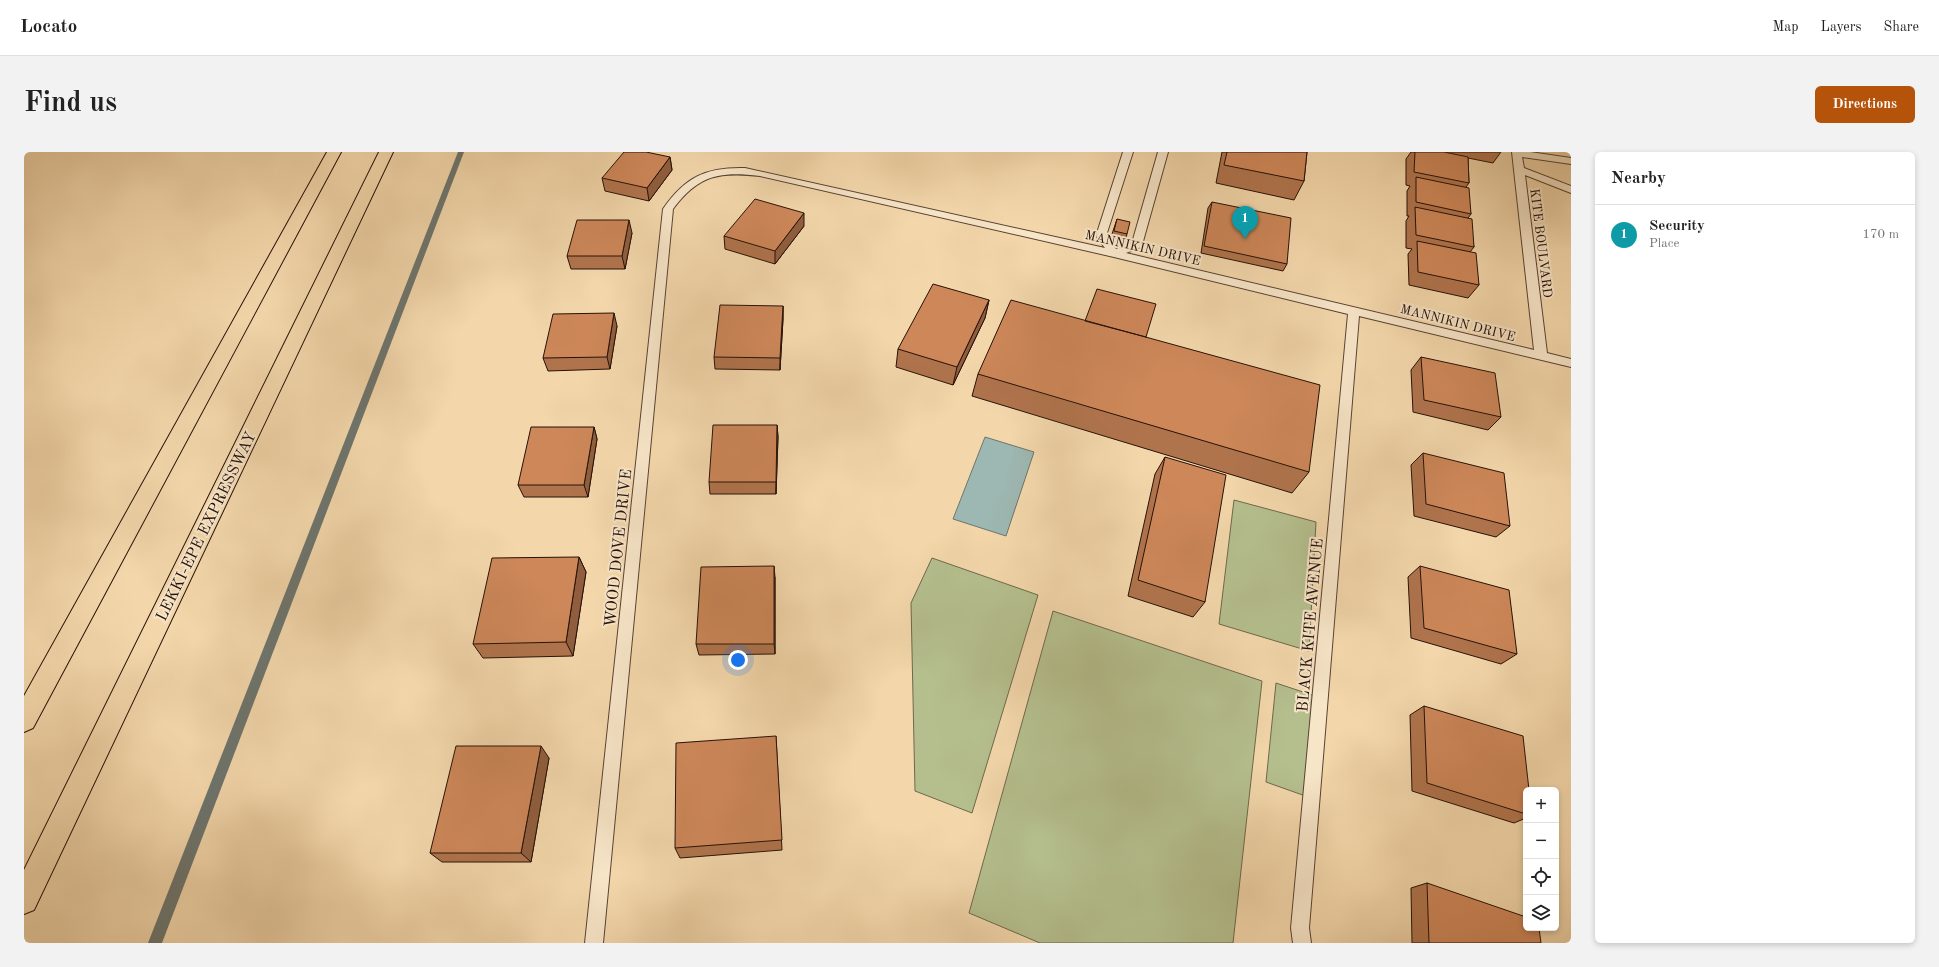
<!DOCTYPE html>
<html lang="en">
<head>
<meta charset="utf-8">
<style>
	:root { --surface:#fff; --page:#f2f2f2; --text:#222; --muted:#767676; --line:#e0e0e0; --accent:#b45309 }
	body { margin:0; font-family:"Old Standard TT",serif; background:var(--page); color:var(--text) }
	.controls { position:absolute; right:12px; bottom:12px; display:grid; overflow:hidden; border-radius:6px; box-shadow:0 2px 6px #0003 }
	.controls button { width:36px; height:36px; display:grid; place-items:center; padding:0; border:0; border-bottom:1px solid var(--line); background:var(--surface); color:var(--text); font:20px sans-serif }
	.you { position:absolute; left:714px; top:508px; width:14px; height:14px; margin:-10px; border:3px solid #fff; border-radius:50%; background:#1a73e8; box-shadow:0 0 0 6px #1a73e833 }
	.badge { display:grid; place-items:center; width:26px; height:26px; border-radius:50%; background:var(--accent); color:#fff; font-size:13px; font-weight:700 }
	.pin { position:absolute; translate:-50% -33px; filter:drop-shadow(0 1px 2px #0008) }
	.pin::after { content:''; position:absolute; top:21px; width:14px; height:12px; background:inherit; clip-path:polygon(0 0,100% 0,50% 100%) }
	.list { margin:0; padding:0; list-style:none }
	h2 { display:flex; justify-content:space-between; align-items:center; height:52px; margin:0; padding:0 16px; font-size:17px }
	h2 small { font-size:13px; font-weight:400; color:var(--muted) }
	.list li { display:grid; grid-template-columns:26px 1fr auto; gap:12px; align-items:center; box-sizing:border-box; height:60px; padding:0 16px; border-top:1px solid var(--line) }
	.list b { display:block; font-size:15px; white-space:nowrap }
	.list p { margin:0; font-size:13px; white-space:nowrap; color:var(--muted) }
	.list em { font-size:13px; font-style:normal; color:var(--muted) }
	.icon { flex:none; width:22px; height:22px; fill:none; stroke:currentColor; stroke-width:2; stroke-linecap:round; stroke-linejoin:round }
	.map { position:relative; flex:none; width:1547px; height:791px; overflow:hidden; border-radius:6px }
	header { display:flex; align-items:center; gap:24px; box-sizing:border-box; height:56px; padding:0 20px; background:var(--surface); border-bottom:1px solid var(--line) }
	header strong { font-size:19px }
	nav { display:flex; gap:22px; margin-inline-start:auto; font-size:14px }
	.intro { display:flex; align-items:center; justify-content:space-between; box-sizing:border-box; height:96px; padding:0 24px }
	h1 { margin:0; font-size:28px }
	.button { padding:10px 18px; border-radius:6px; background:var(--accent); color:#fff; font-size:14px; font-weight:700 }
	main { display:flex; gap:24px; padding:0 24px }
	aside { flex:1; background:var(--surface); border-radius:6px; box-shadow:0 2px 6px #0003 }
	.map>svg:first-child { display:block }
	.green { fill:#b5bf8e; stroke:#6e684c }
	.water { fill:#9db8b2; stroke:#6d756e }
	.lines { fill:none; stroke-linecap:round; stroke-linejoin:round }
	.stream { fill:#6d756e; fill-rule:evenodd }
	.service-casing { stroke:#594232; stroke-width:2 }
	.trunk-casing { stroke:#261109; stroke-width:2 }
	.service { fill:#f7e5c8; fill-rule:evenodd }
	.trunk { fill:#f3d7ab; fill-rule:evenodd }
	.wall { fill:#b0744d; stroke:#261109 }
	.shaded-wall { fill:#905e3e; stroke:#261109 }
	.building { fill:#cd8759; stroke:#261109 }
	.labels { text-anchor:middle; stroke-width:4; stroke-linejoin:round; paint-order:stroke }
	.far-street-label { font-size:13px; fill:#261109; stroke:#f7e5c8 }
	.street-label { font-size:16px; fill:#261109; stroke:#f7e5c8 }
</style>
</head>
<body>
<header>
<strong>Locato</strong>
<nav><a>Map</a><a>Layers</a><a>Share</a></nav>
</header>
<div class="intro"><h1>Find us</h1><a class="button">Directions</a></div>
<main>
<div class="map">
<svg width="1547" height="791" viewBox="0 0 1547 791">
	<rect width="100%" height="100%" fill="#f3d7ab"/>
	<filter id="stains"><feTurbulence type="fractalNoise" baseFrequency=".005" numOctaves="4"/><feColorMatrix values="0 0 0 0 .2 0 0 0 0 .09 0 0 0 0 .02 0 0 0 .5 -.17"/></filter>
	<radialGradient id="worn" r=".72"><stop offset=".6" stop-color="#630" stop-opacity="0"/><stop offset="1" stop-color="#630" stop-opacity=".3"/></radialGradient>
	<path class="green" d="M1210,348l82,22 -7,129 -90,-27z
		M908,406l106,37 -66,218 -57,-22 -4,-188z
		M1029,459l209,70 -29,262h-193l-71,-30z
		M1252,531l42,14 -7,101 -45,-16z"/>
	<path class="water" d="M961,285l49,15 -28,84 -53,-17z"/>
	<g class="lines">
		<path class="stream" d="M434,0h6l-302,791h-14z"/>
		<defs>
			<path id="service" d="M1099,0h10l-27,84 10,13 16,-6 26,-91h10l-26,93 -1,2 -15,6 408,97 -22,-198h18l41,6v6l-49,-7 2,11 47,18v7l-46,-18 22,178 24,6v8l-212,-51 -50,612 2,15h-18l-2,-15 57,-614 -234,-57 -354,-81c-40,-5 -62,-1 -87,33l-70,734h-18l78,-734c22,-32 43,-42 82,-41l360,80 -9,-12z"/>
			<path id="trunk" d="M303,0h14l-308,576 -9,4v-36z
				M355,0h14l-359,758 -10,4v-44z"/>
		</defs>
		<use href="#service" class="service-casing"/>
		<use href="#trunk" class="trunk-casing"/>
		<use href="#service" class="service"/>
		<use href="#trunk" class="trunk"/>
	</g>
	<path class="wall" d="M1198,0h85l-3,29 -10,19 -78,-17z
		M1387,0h90l-8,11 -25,-5 1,25 -3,4 5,27 -3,4 6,29 -4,5 9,33 -11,13 -59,-13 -1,-31 4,-5 -6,-1v-27l3,-5h-2v-25l3,-5 -4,-1v-26z
		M646,5l2,13 -23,31 -44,-10 -3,-13z
		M1188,50l75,62 -4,7 -82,-18 7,-45z
		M1093,67l10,15 -2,7 -14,-4z
		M780,74l-29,38 -50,-15 -1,-13z
		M608,81l-7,36h-54l-4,-13z
		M965,148l-4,18 -32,67 -57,-18 2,-18z
		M759,154v13l-3,51 -65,-1 -1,-12z
		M593,174l-7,43 -62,2 -5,-13z
		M1122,185l163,135 -17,21 -320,-97 6,-22z
		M1397,205l80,60 -13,13 -75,-18 -2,-42z
		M753,273l1,12 -2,57h-66l-1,-12z
		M570,275l3,12 -9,58h-64l-6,-12z
		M1399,301l87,73 -14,11 -82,-21 -3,-51z
		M1141,305l40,145 -12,15 -65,-21 27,-122z
		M555,405l7,15 -13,84 -90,2 -10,-14z
		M1396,414l97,88 -16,10 -90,-26 -3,-61z
		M751,425v77l-76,1 -3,-11z
		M1400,554l102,84v28l-12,5 -102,-32 -2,-76z
		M752,584l6,114 -102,8 -5,-10z
		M525,606l-18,104h-89l-12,-9z
		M1403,731l114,60h-129l-1,-55z"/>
	<path class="shaded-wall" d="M646,5l2,13 -23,31 -2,-13z
		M780,61v13l-29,38v-13z
		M605,68l3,13 -7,36 -3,-13z
		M965,148l-4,18 -32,67 4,-18z
		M759,154v13l-3,51v-12z
		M590,161l3,13 -7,43 -3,-12z
		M753,273l1,12 -2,57v-12z
		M570,275l3,12 -9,58 -4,-12z
		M555,405l7,15 -13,84 -7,-14z
		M750,414l1,11v77l-1,-10z
		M517,594l8,12 -18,104 -10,-9z"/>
	<path class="building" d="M600,0h22l24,5 -23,31 -45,-10z
		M1203,0h80l-3,29 -80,-16z
		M1391,0h29l24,5 1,26 -55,-11z
		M1392,25l53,11 2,26 -55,-12z
		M731,47l49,14 -29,38 -51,-15z
		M1188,50l79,16 -4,46 -83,-18z
		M1391,55l57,12 2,28 -58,-12z
		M1093,67l13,3 -3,12 -13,-3z
		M553,68h52l-7,36h-55z
		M1393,89l59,12 3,32 -61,-13z
		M909,132l56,16 -32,67 -59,-18z
		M1073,137l59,15 -10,33 -61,-16z
		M987,148l309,85 -11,87 -331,-98z
		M696,153l63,1 -3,52 -66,-1z
		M590,161l-7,44 -64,1 10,-44z
		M1397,205l74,16 6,44 -77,-17z
		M689,273h64l-1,57h-67z
		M507,275h63l-10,58h-66z
		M1399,301l81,20 6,53 -84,-22z
		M1141,305l61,18 -21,127 -67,-22z
		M555,405l-13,85 -93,2 19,-86z
		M750,414v78h-78l5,-77z
		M1396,414l89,24 8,64 -93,-26z
		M1400,554l99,30 6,54h-3v24l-99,-31z
		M752,584l6,104 -107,8 1,-105z
		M432,594h85l-20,107h-91z
		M1403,731l99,34v11h13l2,15h-112z"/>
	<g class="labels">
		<g class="far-street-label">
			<text transform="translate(1518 91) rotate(83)" y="5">KITE BOULVARD</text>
			<text transform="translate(1119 95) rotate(13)" y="5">MANNIKIN DRIVE</text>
			<text transform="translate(1434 170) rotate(14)" y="5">MANNIKIN DRIVE</text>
		</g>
		<g class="street-label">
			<text transform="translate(181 374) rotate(-64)" y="6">LEKKI-EPE EXPRESSWAY</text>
			<text transform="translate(593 396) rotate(-84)" y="6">WOOD DOVE DRIVE</text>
			<text transform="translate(1285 473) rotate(-85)" y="6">BLACK KITE AVENUE</text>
		</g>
	</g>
	<rect width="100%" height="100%" filter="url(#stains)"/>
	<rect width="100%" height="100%" fill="url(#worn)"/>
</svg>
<div class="controls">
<button>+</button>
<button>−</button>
<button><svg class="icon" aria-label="locate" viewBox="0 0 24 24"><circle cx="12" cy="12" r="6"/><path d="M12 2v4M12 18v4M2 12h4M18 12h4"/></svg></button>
<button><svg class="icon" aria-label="layers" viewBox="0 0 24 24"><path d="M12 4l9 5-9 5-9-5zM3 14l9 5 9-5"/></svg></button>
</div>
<div class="you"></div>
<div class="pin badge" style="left:1221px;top:87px;background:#0f9aa8">1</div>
</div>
<aside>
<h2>Nearby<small></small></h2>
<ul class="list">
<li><span class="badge" style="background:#0f9aa8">1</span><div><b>Security</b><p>Place</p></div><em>170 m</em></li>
</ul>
</aside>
</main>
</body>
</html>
